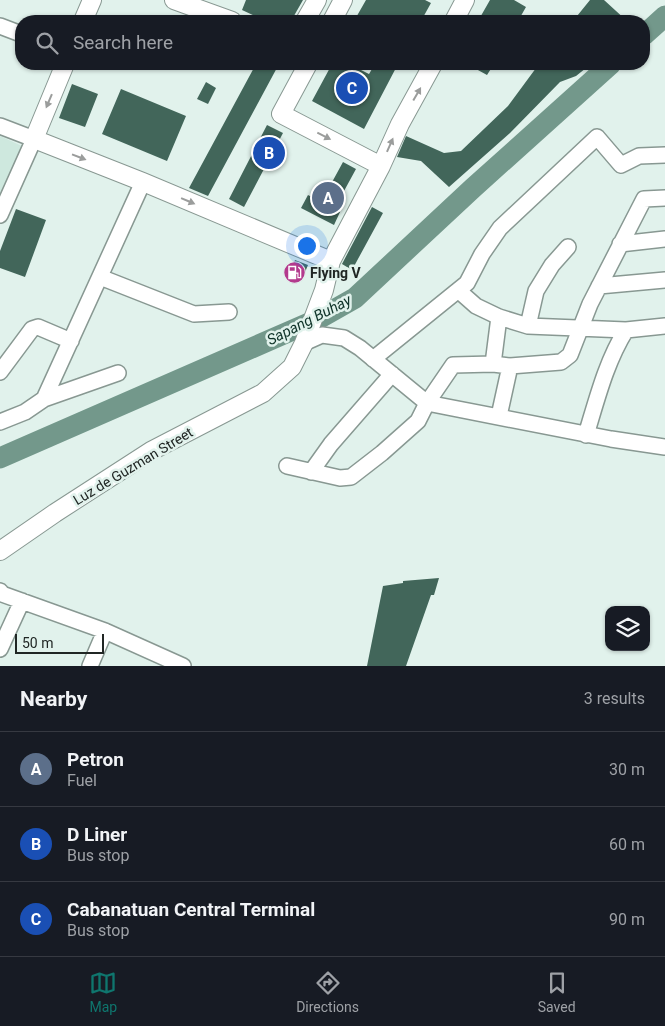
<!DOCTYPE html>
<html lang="en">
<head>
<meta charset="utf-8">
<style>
	:root { --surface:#171b24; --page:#242831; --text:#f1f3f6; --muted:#9ea1a6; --line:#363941; --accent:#0f766e }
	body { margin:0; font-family:Roboto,sans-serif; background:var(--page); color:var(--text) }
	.controls { position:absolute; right:15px; bottom:15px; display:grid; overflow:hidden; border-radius:10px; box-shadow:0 1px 4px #0004 }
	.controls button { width:45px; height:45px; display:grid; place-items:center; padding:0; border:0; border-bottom:1px solid var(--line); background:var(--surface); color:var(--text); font:25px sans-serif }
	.scale { position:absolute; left:15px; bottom:12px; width:89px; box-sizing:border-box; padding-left:5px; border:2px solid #202624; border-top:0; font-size:14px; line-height:18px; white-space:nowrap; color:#202624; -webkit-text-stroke:4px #e1f2ec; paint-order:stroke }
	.you { position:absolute; left:306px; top:245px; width:18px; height:18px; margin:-12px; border:4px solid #fff; border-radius:50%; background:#1a73e8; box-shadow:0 0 0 8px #1a73e833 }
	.badge { display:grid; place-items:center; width:32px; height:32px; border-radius:50%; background:var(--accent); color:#fff; font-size:16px; font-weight:700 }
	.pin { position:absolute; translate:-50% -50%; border:2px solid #fff; box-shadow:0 1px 5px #0006 }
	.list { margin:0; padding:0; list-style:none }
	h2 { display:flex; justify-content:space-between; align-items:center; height:65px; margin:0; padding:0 20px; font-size:21px }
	h2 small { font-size:16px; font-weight:400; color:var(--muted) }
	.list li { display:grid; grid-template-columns:32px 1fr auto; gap:15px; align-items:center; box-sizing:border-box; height:75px; padding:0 20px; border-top:1px solid var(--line) }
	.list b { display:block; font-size:19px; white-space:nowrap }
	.list p { margin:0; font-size:16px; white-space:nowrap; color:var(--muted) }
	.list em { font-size:16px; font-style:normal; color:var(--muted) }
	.icon { flex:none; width:28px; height:28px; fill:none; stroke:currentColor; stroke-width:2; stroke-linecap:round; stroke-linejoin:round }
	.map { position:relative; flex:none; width:665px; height:666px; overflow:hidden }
	.search { position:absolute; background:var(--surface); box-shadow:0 1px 4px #0004; left:15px; right:15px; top:15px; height:55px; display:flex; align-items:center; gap:12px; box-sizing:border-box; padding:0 18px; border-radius:20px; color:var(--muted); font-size:19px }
	.sheet { height:290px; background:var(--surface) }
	nav { display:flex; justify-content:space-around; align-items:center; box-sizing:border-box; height:70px; border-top:1px solid var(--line); background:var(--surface); font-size:14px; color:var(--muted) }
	nav a { display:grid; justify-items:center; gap:2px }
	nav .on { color:var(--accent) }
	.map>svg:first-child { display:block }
	.built { fill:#cee8de }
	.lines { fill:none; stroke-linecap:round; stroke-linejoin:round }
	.river { stroke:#73988b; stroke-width:21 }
	.building { fill:#42665a }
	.minor-casing { stroke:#889892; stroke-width:18 }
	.tertiary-casing { stroke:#889892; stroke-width:20 }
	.minor { stroke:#fff; stroke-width:15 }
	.tertiary { stroke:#fff; stroke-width:18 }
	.oneway { fill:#9b9d9c }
	.labels { text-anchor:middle; stroke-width:5; stroke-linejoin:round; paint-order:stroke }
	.poi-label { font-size:14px; font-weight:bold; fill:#202624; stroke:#e1f2ec; text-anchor:start }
	.street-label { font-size:14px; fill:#202624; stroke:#e1f2ec }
	.water-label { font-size:15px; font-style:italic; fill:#0f3329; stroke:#e1f2ec }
</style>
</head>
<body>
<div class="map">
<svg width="665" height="666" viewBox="0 0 665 666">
	<rect width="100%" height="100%" fill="#e1f2ec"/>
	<path class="built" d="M0,136l22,10 -22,52z"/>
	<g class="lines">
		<path class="river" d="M644,35l21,-19
			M0,458l318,-139 37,-21 118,-110 138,-124"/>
	</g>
	<path class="building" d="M246,0h57l-12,21h-25l-24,-11z
		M366,0h59l6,3 -10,18h-67z
		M490,0h24l12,7 -8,14h-40z
		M590,0h14l23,21h-54z
		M256,64h23l-71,132 -19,-8z
		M332,64h17l20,10 6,-10h23l-34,65 -52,-28z
		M467,64h27l-7,11z
		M539,64h52l-15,12 -16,6 -50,51 -61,54 -28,-26 -24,-4 9,-21 38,17 17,-2 47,-45z
		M206,82l10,6 -8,16 -11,-5z
		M72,84l26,10 -13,33 -26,-9z
		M121,89l65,27 -19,45 -65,-27z
		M267,125l16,8 -39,74 -15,-8z
		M343,162l13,7 -12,22 -13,-7z
		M308,195l32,17 -6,13 -33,-17z
		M372,207l11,6 -31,57 -10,-6z
		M16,209l30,11 -21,57 -25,-9v-17z
		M295,260l13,5 -5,12 -13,-5z
		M439,578l-5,17h-3l-25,71h-39l16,-80 20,-3v-2z"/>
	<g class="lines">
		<defs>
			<path id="minor" d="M0,26l21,8
				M0,126l34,13 -34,76
				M620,244l45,-5
				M100,277l94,37 35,-2
				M599,286l66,-6
				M459,291l17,15 23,11 29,9 98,4 39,-4
				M528,326l8,-35 16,-26 16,-18
				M304,343l18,-8 22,3 16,10 67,55 184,36 54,8
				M373,359l94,-76 15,-29 18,-26 97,-91 24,28 18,-9 26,-1
				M493,364l6,-47
				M0,372l32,-43 6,-2 33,14
				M44,399l74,-26
				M499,416l11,-50
				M0,422l25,-10 19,-13 99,-217
				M586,435c11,-36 20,-73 40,-105
				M287,466l53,12 11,-1 31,-24 36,-32 9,-18 26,-38 40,-1 17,2 51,-4 9,-7 20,-51 54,-105 21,-1
				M311,472l20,-28 61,-70
				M0,591l2,3 103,37 78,35
				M0,649l22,-48
				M90,666l15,-35"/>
			<path id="tertiary" d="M174,0l58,21
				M83,21l9,-21
				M305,21l12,-21
				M332,21l11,-21
				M454,21l11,-21
				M65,64l-31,75 109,43 188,79
				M308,64l-27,50 100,52
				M0,551l55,-38 96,-62 112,-58 29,-26 12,-24 20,-53 7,-29 50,-95 19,-42 33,-60"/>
		</defs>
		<use href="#minor" class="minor-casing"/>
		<use href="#tertiary" class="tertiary-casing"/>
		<use href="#minor" class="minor"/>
		<use href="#tertiary" class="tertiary"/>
	</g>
	<defs><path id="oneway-solid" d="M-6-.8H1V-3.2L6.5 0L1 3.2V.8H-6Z" transform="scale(1.25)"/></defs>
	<g class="oneway">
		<use href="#oneway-solid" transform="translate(417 94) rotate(-60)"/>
		<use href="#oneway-solid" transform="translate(49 101) rotate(113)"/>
		<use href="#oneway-solid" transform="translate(324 136) rotate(27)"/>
		<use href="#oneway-solid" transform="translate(390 145) rotate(-66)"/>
		<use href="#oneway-solid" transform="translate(79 157) rotate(21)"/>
		<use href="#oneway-solid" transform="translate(188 201) rotate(23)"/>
	</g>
	<defs>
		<symbol id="fuel-disc" viewBox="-11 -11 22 22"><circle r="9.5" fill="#b33a8d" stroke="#e1f2ec"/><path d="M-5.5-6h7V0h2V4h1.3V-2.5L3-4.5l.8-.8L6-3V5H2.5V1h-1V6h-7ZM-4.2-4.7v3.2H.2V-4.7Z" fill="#fff"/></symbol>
	</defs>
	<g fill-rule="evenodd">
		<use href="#fuel-disc" x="282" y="260" width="25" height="25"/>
	</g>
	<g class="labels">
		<g class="poi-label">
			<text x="310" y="278">Flying V</text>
		</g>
		<g class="street-label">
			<text transform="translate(133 466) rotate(-31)" y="5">Luz de Guzman Street</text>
		</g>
		<g class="water-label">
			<text transform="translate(309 320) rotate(-27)" y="5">Sapang Buhay</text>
		</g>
	</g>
</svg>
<div class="controls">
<button><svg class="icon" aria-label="layers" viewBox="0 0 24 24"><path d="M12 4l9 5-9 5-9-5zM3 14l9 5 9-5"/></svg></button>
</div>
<div class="scale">50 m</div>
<div class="you"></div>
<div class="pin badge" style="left:328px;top:198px;background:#5c6f8a">A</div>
<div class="pin badge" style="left:269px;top:153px;background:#1a4fb4">B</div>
<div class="pin badge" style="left:352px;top:88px;background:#1a4fb4">C</div>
<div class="search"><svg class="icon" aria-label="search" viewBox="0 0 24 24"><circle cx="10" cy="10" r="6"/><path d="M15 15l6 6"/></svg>Search here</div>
</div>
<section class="sheet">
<h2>Nearby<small>3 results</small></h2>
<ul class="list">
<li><span class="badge" style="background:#5c6f8a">A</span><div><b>Petron</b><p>Fuel</p></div><em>30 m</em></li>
<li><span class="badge" style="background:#1a4fb4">B</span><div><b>D Liner</b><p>Bus stop</p></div><em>60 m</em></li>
<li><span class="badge" style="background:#1a4fb4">C</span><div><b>Cabanatuan Central Terminal</b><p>Bus stop</p></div><em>90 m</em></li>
</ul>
</section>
<nav>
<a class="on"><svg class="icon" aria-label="map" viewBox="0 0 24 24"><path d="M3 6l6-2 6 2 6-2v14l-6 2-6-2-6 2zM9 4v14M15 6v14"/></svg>Map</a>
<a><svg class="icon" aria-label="directions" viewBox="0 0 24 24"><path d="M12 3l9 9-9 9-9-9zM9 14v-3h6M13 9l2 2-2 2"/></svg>Directions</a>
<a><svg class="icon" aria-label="saved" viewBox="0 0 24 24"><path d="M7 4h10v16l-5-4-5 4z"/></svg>Saved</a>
</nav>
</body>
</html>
